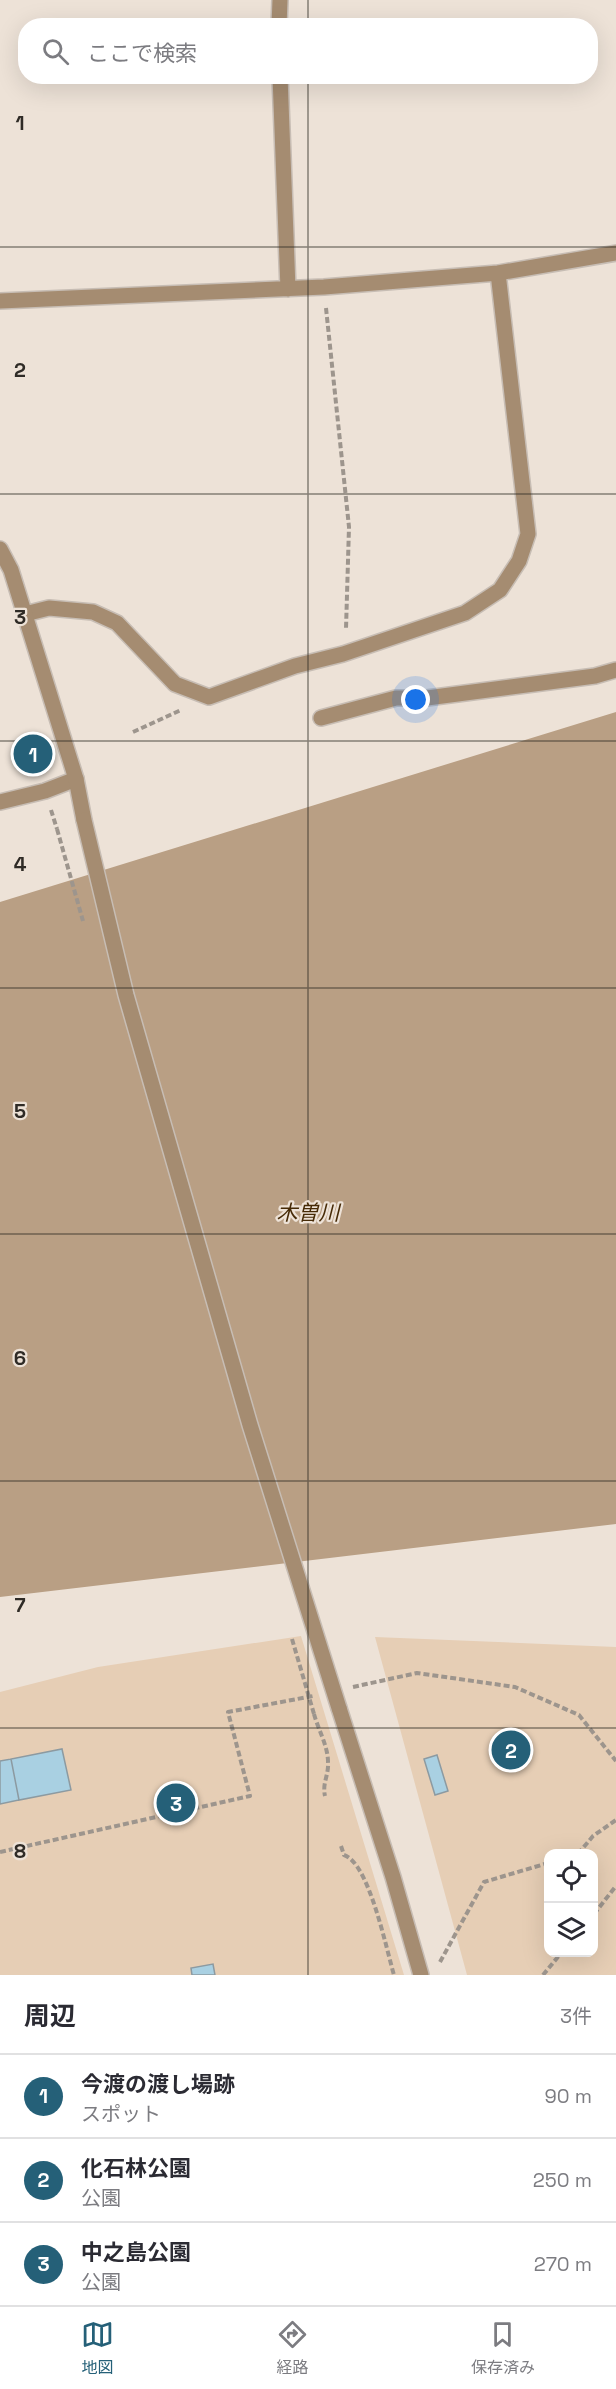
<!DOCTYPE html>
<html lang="ja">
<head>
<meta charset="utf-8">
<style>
	:root { --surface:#fff; --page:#f2f2f3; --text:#2b2b33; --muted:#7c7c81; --line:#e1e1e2; --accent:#256078 }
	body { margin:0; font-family:"Space Grotesk","Noto Sans JP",sans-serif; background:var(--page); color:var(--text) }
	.controls { position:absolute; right:18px; bottom:18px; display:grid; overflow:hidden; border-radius:12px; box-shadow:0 6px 24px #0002 }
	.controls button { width:54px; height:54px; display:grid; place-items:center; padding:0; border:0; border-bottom:2px solid var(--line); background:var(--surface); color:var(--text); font:30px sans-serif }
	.you { position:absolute; left:416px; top:700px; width:21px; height:21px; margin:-15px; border:4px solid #fff; border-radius:50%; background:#1a73e8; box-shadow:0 0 0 9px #1a73e833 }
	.badge { display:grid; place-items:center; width:39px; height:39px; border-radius:50%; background:var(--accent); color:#fff; font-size:20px; font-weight:700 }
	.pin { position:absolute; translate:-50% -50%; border:3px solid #fff; box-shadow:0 2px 6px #0006 }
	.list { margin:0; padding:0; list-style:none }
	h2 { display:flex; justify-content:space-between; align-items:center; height:78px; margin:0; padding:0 24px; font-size:26px }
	h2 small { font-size:20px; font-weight:400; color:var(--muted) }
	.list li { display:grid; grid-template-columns:39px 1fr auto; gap:18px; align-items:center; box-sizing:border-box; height:84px; padding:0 24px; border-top:2px solid var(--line) }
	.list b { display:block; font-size:22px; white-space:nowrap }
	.list p { margin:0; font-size:20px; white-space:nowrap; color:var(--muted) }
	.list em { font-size:20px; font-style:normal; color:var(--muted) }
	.icon { flex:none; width:33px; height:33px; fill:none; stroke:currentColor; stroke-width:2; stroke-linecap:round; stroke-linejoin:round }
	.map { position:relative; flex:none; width:616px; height:1975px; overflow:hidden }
	.search { position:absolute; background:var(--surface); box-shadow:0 6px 24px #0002; left:18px; right:18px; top:18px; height:66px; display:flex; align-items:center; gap:15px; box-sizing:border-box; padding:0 21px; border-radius:24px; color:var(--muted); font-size:22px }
	.sheet { height:330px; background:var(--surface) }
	nav { display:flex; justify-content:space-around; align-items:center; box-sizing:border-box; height:84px; border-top:2px solid var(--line); background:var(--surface); font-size:16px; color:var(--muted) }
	nav a { display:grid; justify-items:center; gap:3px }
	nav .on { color:var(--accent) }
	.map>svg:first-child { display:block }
	.green { fill:#e6ceb5; fill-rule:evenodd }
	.water { fill:#b99f84 }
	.building { fill:#a9d0e2; stroke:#8c9aa1; stroke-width:1.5 }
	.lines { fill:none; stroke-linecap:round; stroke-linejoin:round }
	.minor-casing { stroke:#c7bdb4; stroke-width:18 }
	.tertiary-casing { stroke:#c7bdb4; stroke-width:18 }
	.path { stroke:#9d958d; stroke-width:4; stroke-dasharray:6 3; stroke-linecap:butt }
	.minor { stroke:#a58c71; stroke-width:15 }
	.tertiary { stroke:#a58c71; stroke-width:15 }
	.tertiary-bridge-casing { stroke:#c7bdb4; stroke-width:18; stroke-linecap:butt }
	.path-bridge { stroke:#9d958d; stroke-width:4; stroke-dasharray:6 3; stroke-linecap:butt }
	.tertiary-bridge { stroke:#a58c71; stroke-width:15 }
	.grid { fill:none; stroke:#2f2b26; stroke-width:1.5; stroke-opacity:0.55 }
	.labels { text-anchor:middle; stroke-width:4.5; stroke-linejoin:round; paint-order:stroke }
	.water-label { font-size:21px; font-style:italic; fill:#462a06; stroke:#ede2d7 }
	.grid-label { font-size:20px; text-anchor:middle; font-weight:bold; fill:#2f2b26; stroke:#ede2d7; stroke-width:4.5; stroke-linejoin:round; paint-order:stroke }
</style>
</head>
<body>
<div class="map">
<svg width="616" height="1975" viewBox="0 0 616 1975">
	<rect width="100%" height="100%" fill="#ede2d7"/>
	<path class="green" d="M301,1636l103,339h-404v-283l98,-25z
		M375,1637l241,10v328h-149zM548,1854h46v98h-46z"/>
	<path class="water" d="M616,712v812l-616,73v-695z"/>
	<path class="building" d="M62,1749l9,41 -52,10 -8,-41z
		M437,1755l11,36 -13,4 -11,-36z
		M11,1759l8,41 -19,4v-43z
		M213,1964l2,11h-23l-1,-7z"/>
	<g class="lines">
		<defs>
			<path id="minor" d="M279,26l1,-26
				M280,76l8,213
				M0,301l324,-14 174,-14 118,-20
				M25,614l24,-6 44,4 24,11 58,61 34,13 86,-31 48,-12 122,-41 35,-23 19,-29 9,-27 -30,-261
				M321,718l75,-20h31l168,-22 21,-6
				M0,802l45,-11 31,-12"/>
			<path id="tertiary" d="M0,549l11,21 65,209 8,41
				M339,1708l54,169 28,98"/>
		</defs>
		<use href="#minor" class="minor-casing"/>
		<use href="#tertiary" class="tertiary-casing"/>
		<path class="path" d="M326,308l23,219 -3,102
			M133,732l48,-22
			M51,810l6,19
			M353,1687l64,-14 98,14 64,28 37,46
			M314,1714c4,15 14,32 14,48 1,13 -6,21 -3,34
			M341,1846l3,9c25,8 42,93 50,120
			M0,1852l250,-56 -22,-84 85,-16
			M578,1854l15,-18 23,-16
			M594,1914l22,-28
			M440,1962l44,-80 64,-19
			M543,1975l19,-23"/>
		<use href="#minor" class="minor"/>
		<use href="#tertiary" class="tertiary"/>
		<defs>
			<path id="tertiary-bridge" d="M84,820l42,175 124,430 89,283"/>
		</defs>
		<use href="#tertiary-bridge" class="tertiary-bridge-casing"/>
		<path class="path-bridge" d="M57,829l26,92
			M292,1639l22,75"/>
		<use href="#tertiary-bridge" class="tertiary-bridge"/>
	</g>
	<path class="grid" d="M308,0v26M308,76v1899M0,247h616M0,494h616M0,741h616M0,988h616M0,1234h616M0,1481h616M0,1728h616"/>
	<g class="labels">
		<g class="water-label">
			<text x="308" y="1220">木曽川</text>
		</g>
	</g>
	<g class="grid-label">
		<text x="20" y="130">1</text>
		<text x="20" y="377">2</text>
		<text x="20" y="624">3</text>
		<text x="20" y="871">4</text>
		<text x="20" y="1118">5</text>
		<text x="20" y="1365">6</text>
		<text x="20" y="1612">7</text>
		<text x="20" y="1858">8</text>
	</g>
</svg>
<div class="controls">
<button><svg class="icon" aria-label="locate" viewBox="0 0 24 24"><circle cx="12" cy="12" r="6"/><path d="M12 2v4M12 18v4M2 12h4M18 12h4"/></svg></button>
<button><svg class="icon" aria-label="layers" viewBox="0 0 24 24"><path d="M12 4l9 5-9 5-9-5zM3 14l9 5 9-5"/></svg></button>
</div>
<div class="you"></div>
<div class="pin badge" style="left:33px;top:754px">1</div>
<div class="pin badge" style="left:511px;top:1750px">2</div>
<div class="pin badge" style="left:176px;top:1803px">3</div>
<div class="search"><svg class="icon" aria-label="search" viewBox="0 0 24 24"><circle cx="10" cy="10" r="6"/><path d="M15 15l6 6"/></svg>ここで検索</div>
</div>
<section class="sheet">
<h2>周辺<small>3件</small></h2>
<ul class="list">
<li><span class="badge">1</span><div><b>今渡の渡し場跡</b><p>スポット</p></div><em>90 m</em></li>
<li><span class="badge">2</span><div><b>化石林公園</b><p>公園</p></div><em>250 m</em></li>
<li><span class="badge">3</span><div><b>中之島公園</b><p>公園</p></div><em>270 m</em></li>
</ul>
</section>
<nav>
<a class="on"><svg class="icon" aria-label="map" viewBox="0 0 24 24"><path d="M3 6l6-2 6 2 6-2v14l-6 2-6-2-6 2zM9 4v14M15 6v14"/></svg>地図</a>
<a><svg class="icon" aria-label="directions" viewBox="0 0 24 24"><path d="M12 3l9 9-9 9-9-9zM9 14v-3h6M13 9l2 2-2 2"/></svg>経路</a>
<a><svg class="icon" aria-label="saved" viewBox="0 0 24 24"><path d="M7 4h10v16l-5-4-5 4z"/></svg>保存済み</a>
</nav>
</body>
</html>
